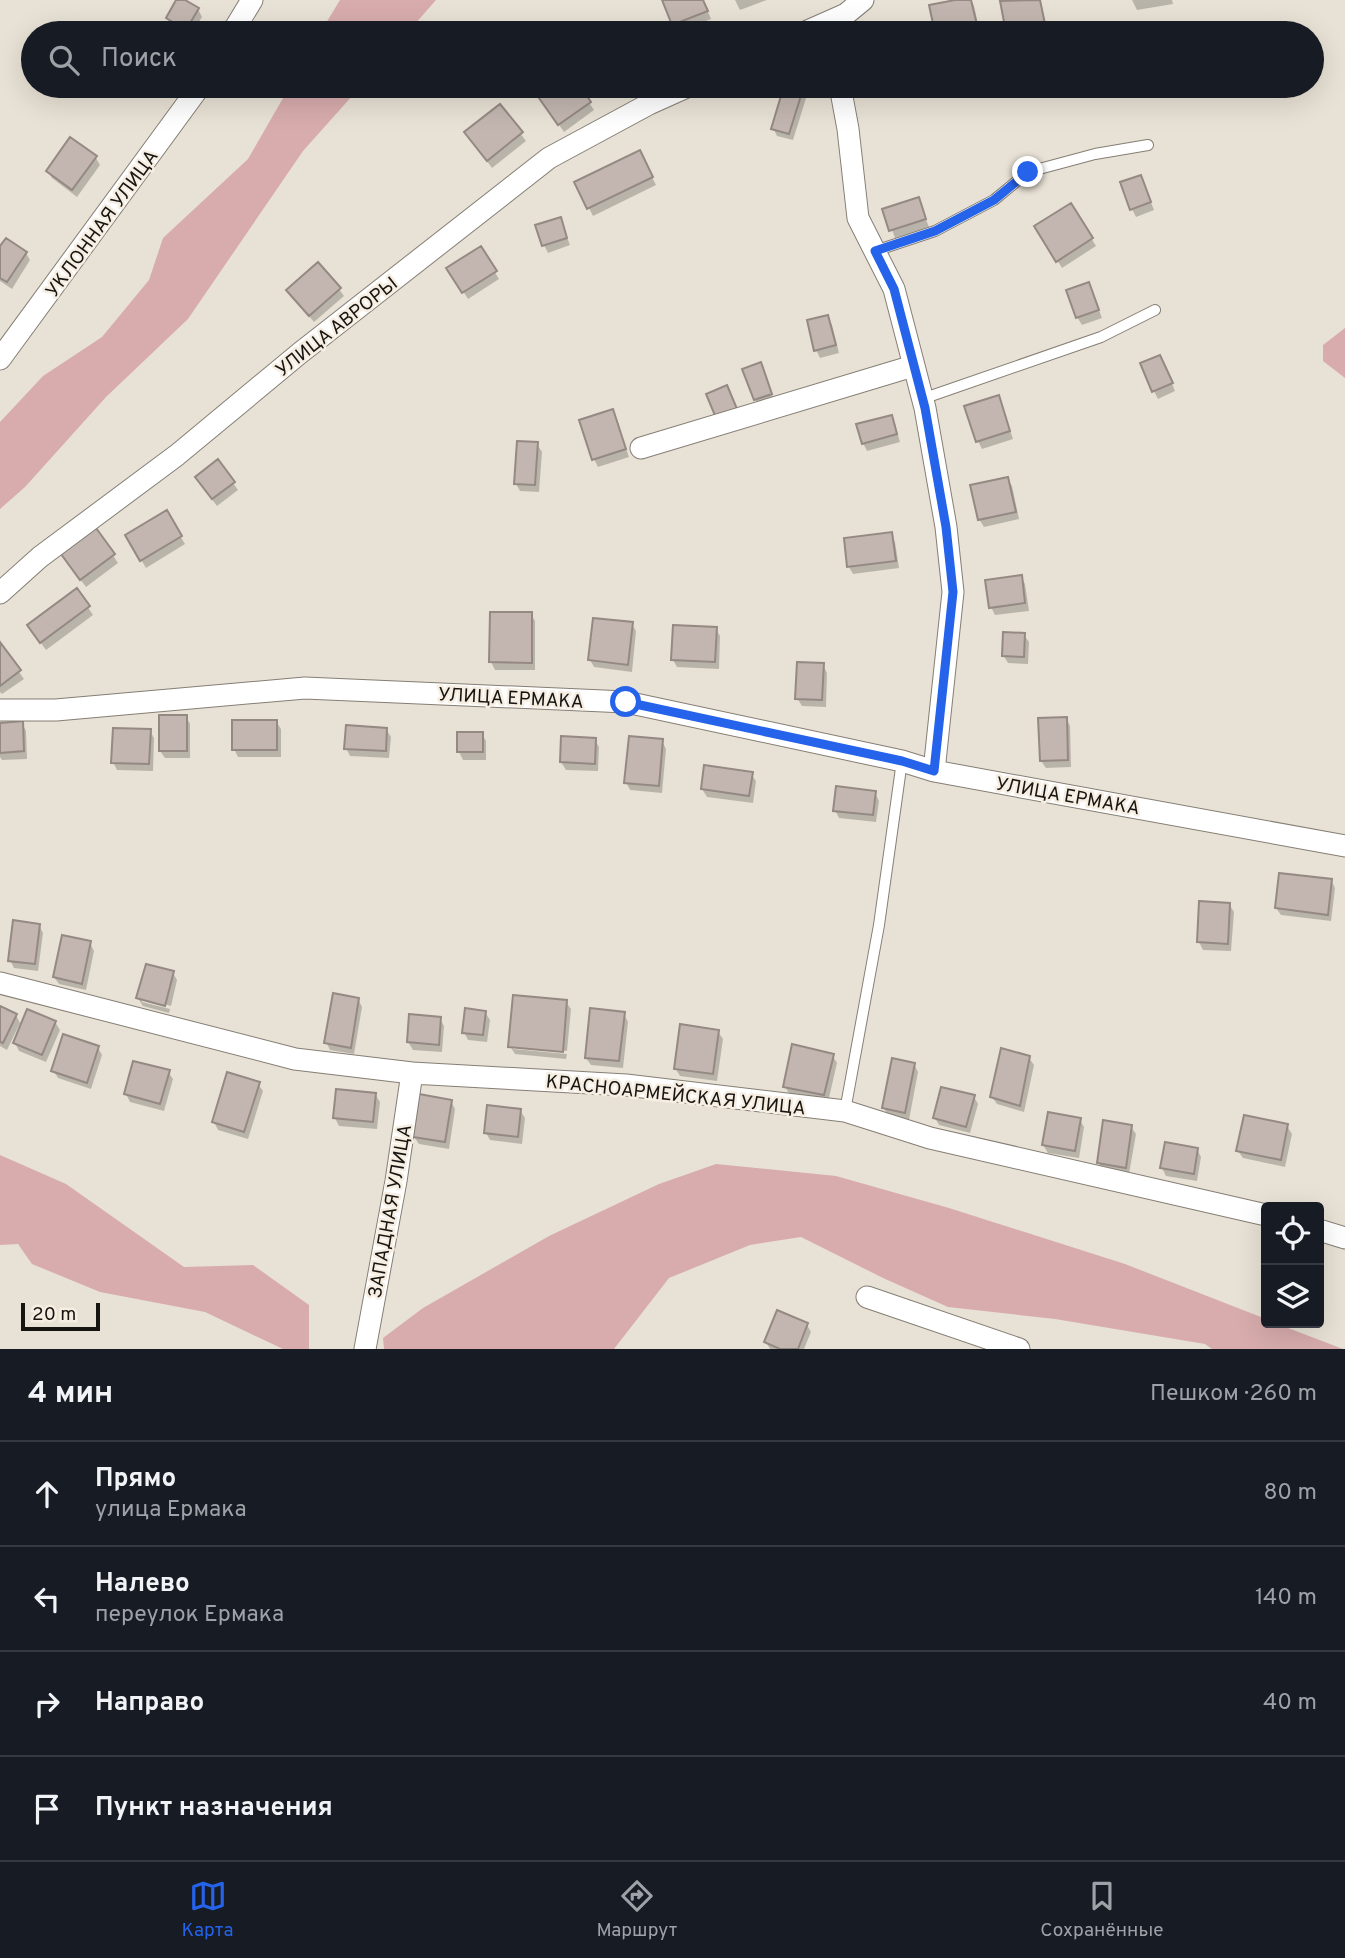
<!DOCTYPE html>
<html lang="ru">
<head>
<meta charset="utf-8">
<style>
	:root { --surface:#171b24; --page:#242831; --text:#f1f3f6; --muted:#9ea1a6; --line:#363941; --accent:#2563eb }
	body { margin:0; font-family:Overpass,sans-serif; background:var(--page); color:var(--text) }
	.controls { position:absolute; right:21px; bottom:21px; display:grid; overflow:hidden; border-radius:7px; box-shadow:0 7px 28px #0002 }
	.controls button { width:63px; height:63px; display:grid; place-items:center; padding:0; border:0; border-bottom:2px solid var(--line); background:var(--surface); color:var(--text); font:35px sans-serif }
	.scale { position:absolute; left:21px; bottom:18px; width:79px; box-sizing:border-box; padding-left:7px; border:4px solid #171511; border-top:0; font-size:19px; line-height:24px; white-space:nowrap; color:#171511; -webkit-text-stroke:5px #f6eee2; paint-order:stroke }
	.stop { position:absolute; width:21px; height:21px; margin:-16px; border:5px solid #2563eb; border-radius:50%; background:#fff }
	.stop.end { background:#2563eb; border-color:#fff; box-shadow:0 2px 7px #0008 }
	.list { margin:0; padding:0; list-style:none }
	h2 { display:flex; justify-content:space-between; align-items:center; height:91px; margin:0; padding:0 28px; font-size:30px }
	h2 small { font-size:23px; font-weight:400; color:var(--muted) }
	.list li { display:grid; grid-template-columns:46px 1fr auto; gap:21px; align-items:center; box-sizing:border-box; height:105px; padding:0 28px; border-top:2px solid var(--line) }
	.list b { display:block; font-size:26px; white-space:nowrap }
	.list p { margin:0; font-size:23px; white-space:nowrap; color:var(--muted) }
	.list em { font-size:23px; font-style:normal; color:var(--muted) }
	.icon { flex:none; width:38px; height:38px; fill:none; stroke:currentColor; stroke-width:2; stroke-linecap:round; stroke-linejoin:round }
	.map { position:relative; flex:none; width:1345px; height:1349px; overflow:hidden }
	.search { position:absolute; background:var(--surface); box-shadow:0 7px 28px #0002; left:21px; right:21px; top:21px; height:77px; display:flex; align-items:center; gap:18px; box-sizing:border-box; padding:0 24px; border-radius:38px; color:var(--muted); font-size:26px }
	.sheet { height:511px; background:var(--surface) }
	nav { display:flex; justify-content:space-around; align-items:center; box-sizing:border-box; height:98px; border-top:2px solid var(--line); background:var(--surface); font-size:19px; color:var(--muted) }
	nav a { display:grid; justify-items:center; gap:4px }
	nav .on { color:var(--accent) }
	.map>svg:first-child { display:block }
	.green { fill:#d8acad }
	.shadow { fill:#0003 }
	.building { fill:#c3b6b0; stroke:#958983; stroke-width:2 }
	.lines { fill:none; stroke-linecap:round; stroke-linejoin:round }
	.lane-casing { stroke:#857e74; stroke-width:12 }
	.street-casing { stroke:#857e74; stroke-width:23 }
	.lane { stroke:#fff; stroke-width:10 }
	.street { stroke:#fff; stroke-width:21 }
	.route { stroke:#2563eb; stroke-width:9 }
	.labels { text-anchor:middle; stroke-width:5; stroke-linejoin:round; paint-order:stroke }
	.street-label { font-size:19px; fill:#171511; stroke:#f6eee2 }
</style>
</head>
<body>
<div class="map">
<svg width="1345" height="1349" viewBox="0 0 1345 1349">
	<rect width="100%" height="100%" fill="#e8e1d5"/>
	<path class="green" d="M340,0h96l-29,33h-87z
		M290,86h71l-58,65 -115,168 -82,78 -81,90 -25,22v-87l43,-46 59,-39 47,-57 14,-42 85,-79z
		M1345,328v50l-22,-17v-16z
		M0,1155l66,29 118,83 69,-2 56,40v44h-26l-78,-37 -105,-20 -68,-28 -14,-20 -18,1z
		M716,1164l120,12 113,32 176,56 141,55v4h9l68,26h-131l-7,-5 -150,-25 -107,-12 -65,-29 -82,-41 -51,8 -81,33 -55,71h-230l-1,-11 40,-30 126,-72 110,-52z"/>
	<path class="shadow" d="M178,0l20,9 4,8 -10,16h-7l-13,-7 -4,-8z
		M664,0h39l8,19 -33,13z
		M735,0h32l-27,10z
		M963,0h8l3,6 6,27h-43l-6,-27z
		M1013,0h27l8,32 -39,1 -7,-31z
		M1132,0h40l1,4 -36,6z
		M544,86h34l16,24 -30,22 -28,-41z
		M605,86h15l-11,7z
		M786,86l17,1 4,8 -14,45 -16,-4 -4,-8z
		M500,106l26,35 -34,27 -26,-35z
		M96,158l4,7 -23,32 -25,-19 -4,-7z
		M643,160l13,25 -63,31 -17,-34z
		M1144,184l10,26 -18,7 -4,-8z
		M918,199l11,28 -34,11 -10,-28z
		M1071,205l25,41 -34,22 -26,-41z
		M560,219l10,26 -22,8 -4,-8z
		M480,248l19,31 -31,20 -19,-30z
		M0,249l26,4 4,7 -18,29 -12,-8z
		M1089,284l13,34 -20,7 -5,-8z
		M339,289l5,7 -30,26 -26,-31z
		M827,317l5,8 7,28 -19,5 -4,-8z
		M1164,364l11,27 -17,8 -4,-8z
		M760,365l15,37 -16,5 -4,-8z
		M998,397l4,8 11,34 -31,10 -4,-8z
		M891,417l4,7 5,18 -33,9 -4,-8z
		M616,419l13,38 -31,10 -4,-8z
		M537,444l5,8 -3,40 -19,-1 -4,-7z
		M218,462l20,28 -21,16 -16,-21z
		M1007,479l5,7 7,33 -35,8 -5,-8z
		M166,513l19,31 -39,24 -19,-32z
		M96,530l22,33 -32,24 -19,-25z
		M891,534l4,8 4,26 -46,6 -4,-7z
		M1021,577l4,7 4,27 -34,4 -4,-8z
		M77,591l16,24 -47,35 -12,-17z
		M531,614l4,7v49h-40l-4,-8z
		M632,624l4,7 -4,41 -38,-5 -4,-7z
		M716,629l4,7 -1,33 -42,-2 -4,-7z
		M1024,635l5,7 -1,22 -20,-1 -5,-8z
		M0,645l24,34 -22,15 -2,-2z
		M823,665l4,8 -1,34 -24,-1 -5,-8z
		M186,716l4,8v34h-25l-5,-7z
		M1066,718l4,8 1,41 -25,1 -5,-7z
		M276,721l5,8v28h-43l-4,-8z
		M22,723l4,8 1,28 -25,1 -2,-3v-33z
		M386,729l5,8 -2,21 -39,-2 -4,-8z
		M150,731l4,7 -1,33 -36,-1 -4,-8z
		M482,734l4,7v19h-23l-4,-8z
		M595,740l4,7 -1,24 -32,-1 -5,-8z
		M662,741l4,8 -4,44 -32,-3 -4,-8z
		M751,774l5,7 -3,22 -46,-6 -5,-8z
		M875,793l4,8 -3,21 -37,-4 -4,-8z
		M1331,880l4,8 -4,33 -50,-6 -5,-7z
		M1229,904l5,8 -3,39 -28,-1 -4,-8z
		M39,925l4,8 -5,38 -24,-3 -4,-8z
		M90,943l4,8 -8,39 -27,-6 -5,-7z
		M173,973l4,7 -6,26 -29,-8v4l28,7 -1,4 -26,-7 -5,-8z
		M358,999l4,8 -8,47 -24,-4 -4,-8z
		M566,1002l5,7 -4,42 -54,-6v4l54,5 -1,5 -51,-5 -5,-8z
		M0,1008l16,7 4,8 -13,27 -7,-4z
		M485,1012l5,8 -3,22 -19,-2 -4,-8z
		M624,1014l4,8 -5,46 -32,-3 -5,-7z
		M440,1019l4,7 -2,26 -29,-2 -5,-8z
		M55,1022l5,8 -14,32 -27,-11 -4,-8z
		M718,1032l5,7 -6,42 -37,-5 -5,-8z
		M98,1048l4,7 -11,34 -33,-11 -5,-8z
		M832,1055l5,8 -9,39 -39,-8 -4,-8z
		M1029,1058l5,7 -10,47 -27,-8 -5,-7z
		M914,1064l4,8 -9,48 -21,-4 -4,-8z
		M168,1072l5,7 -9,32 -34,-9 -4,-8z
		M258,1084l5,7 -15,48 -30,-9 -4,-8z
		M375,1094l5,8 -3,27 -38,-3 -4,-8z
		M974,1097l4,7 -8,29 -31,-8 -4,-7z
		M451,1101l4,8 -6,40 -30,-5 -5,-7z
		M520,1110l5,8 -3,26 -32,-4 -4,-7z
		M1080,1120l4,7 -5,31 -31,-5 -5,-8z
		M1287,1126l5,8 -7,33 -42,-9 -5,-7z
		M1131,1127l5,7 -7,40 -26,-4 -5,-8z
		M1197,1149l4,8 -4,24 -31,-5 -4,-8z
		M807,1325l4,7 -7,17h-34l-4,-7z"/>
	<path class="building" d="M176,0h9l14,8 -13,22 -20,-12z
		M662,0h41l5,11 -36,14z
		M955,0h16l6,25 -42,8 -6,-28z
		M1040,0l5,24 -39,8 -6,-31z
		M541,86h39l11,16 -33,23 -24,-34z
		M784,86h20l-15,48 -18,-5z
		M500,104l23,28 -36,29 -23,-29z
		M70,137l27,19 -25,34 -26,-19z
		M640,150l13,27 -66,32 -13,-27z
		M1141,175l10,27 -21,8 -10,-28z
		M919,197l7,22 -37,12 -7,-22z
		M1071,203l22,35 -37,24 -22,-36z
		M561,217l6,21 -25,8 -7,-21z
		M6,238l21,14 -20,30 -7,-4v-32z
		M481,246l16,25 -35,22 -16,-25z
		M318,262l23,26 -32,28 -23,-26z
		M1089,282l10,28 -23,8 -10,-28z
		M828,315l8,30 -22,6 -7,-31z
		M1160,355l13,28 -21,9 -12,-29z
		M761,362l11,32 -18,6 -12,-31z
		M727,385l10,24 -21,9 -10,-24z
		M999,395l11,36 -34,11 -12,-36z
		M613,409l13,40 -34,11 -13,-40z
		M892,415l5,19 -35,10 -6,-20z
		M517,441l21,1 -3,43 -21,-1z
		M218,459l17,23 -23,17 -17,-22z
		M1008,477l8,35 -38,8 -8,-35z
		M167,510l15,26 -42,25 -15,-26z
		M96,528l19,26 -35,26 -19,-26z
		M892,532l4,29 -49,6 -3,-29z
		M1022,575l3,28 -36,5 -4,-28z
		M77,588l13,18 -50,37 -13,-18z
		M490,612h42v51l-43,-1z
		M593,618l40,4 -5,43 -40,-5z
		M673,625l44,2 -2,35 -44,-2z
		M1003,632l22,1 -1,24 -22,-1z
		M0,642l21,28 -21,16z
		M797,662l27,1 -2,37 -27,-1z
		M159,715h28v36h-28z
		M1067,717l1,43 -28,1 -2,-43z
		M232,720h45v30h-45z
		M23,721l1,30 -24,2v-30z
		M346,725l41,3 -1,23 -42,-2z
		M113,728l38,1 -2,35 -38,-1z
		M457,732h26v20h-26z
		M561,736l35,2 -1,26 -35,-2z
		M629,736l34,3 -4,47 -35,-3z
		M704,765l49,7 -4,24 -48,-7z
		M836,786l40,5 -3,24 -40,-4z
		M1279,873l53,6 -4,36 -53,-7z
		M1199,901l31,2 -2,41 -31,-2z
		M13,920l27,4 -5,40 -27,-3z
		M62,935l29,6 -9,43 -29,-7z
		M146,964l28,7 -9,35 -29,-8z
		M333,993l26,5 -8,50 -27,-5z
		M513,995l54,5 -4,52 -55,-5z
		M0,1006l17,8 -14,29 -3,-1z
		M465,1008l21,3 -3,24 -21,-2z
		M590,1008l35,4 -6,49 -34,-3z
		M27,1009l29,12 -14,34 -29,-12z
		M409,1014l32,3 -2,28 -32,-3z
		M680,1024l39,6 -6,44 -39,-5z
		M63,1034l36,12 -12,37 -36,-12z
		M792,1044l42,10 -10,41 -41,-8z
		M1001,1048l29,8 -10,50 -30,-9z
		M892,1058l23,5 -10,50 -23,-5z
		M133,1061l37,9 -10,34 -36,-10z
		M227,1072l33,10 -16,50 -32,-10z
		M941,1087l34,8 -9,32 -33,-9z
		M336,1089l40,4 -3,29 -40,-4z
		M419,1094l33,6 -7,42 -32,-5z
		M487,1105l34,4 -3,28 -34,-4z
		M1048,1112l33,6 -6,33 -33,-6z
		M1244,1115l44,9 -7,36 -45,-9z
		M1103,1120l29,5 -6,43 -29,-5z
		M1165,1142l33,6 -4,26 -34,-6z
		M777,1310l31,13 -10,26h-18l-16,-7z"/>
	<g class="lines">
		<defs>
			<path id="lane" d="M875,251l60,-20 59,-31 34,-28 67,-18 53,-9
				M922,399l179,-62 54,-27
				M845,1111l34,-186 23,-164"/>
			<path id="street" d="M232,33l20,-33
				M803,33l43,-19 17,-14
				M840,86l8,43 10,89 36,71 31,119 21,119 7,65 -19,179
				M0,359l200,-273
				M641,448l272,-82
				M0,593l40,-36 137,-102 123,-102 249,-195 100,-54 40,-18
				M0,710h56l249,-22 321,14 276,59 32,10 411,75
				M0,983l295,76 117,14 214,12 219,26 85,27 336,77
				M1319,1230l26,8
				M867,1297l152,52
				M365,1349l31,-168 16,-108"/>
		</defs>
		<use href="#lane" class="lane-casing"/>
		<use href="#street" class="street-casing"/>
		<use href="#lane" class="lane"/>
		<use href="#street" class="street"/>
	</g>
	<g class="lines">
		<path class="route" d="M626,702l276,59 32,10 19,-179 -7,-65 -21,-119 -31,-119 -19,-38 60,-20 59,-31 34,-28"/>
	</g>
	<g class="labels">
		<g class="street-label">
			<text transform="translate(101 223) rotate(-54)" y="7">УКЛОННАЯ УЛИЦА</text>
			<text transform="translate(336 326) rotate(-38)" y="7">УЛИЦА АВРОРЫ</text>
			<text transform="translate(511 697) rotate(3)" y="7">УЛИЦА ЕРМАКА</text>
			<text transform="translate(1068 795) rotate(10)" y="7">УЛИЦА ЕРМАКА</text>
			<text transform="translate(676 1094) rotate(6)" y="7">КРАСНОАРМЕЙСКАЯ УЛИЦА</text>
			<text transform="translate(389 1211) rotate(-80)" y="7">ЗАПАДНАЯ УЛИЦА</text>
		</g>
	</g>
</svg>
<div class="controls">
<button><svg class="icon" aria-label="locate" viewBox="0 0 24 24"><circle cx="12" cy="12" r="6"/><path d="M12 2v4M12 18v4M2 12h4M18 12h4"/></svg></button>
<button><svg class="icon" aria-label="layers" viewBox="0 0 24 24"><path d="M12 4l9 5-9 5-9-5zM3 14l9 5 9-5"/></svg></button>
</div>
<div class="scale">20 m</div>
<div class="stop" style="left:626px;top:702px"></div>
<div class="stop end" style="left:1028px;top:172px"></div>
<div class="search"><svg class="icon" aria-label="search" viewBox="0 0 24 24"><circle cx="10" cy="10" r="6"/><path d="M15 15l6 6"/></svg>Поиск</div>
</div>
<section class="sheet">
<h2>4 мин<small>Пешком · 260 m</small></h2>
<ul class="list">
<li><svg class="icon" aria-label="ahead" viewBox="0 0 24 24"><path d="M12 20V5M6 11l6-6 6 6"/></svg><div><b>Прямо</b><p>улица Ермака</p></div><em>80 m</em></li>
<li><svg class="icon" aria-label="left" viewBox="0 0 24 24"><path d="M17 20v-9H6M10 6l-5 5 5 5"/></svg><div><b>Налево</b><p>переулок Ермака</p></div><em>140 m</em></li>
<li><svg class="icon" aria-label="right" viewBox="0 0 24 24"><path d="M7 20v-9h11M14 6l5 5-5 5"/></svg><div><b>Направо</b></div><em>40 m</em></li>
<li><svg class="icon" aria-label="arrive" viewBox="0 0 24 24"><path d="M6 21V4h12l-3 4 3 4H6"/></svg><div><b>Пункт назначения</b></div></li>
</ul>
</section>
<nav>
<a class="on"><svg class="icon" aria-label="map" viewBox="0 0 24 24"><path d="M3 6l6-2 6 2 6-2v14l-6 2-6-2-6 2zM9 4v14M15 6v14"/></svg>Карта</a>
<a><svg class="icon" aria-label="directions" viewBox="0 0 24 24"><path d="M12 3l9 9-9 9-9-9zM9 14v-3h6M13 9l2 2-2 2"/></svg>Маршрут</a>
<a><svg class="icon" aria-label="saved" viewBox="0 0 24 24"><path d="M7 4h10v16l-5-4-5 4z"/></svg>Сохранённые</a>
</nav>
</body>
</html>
